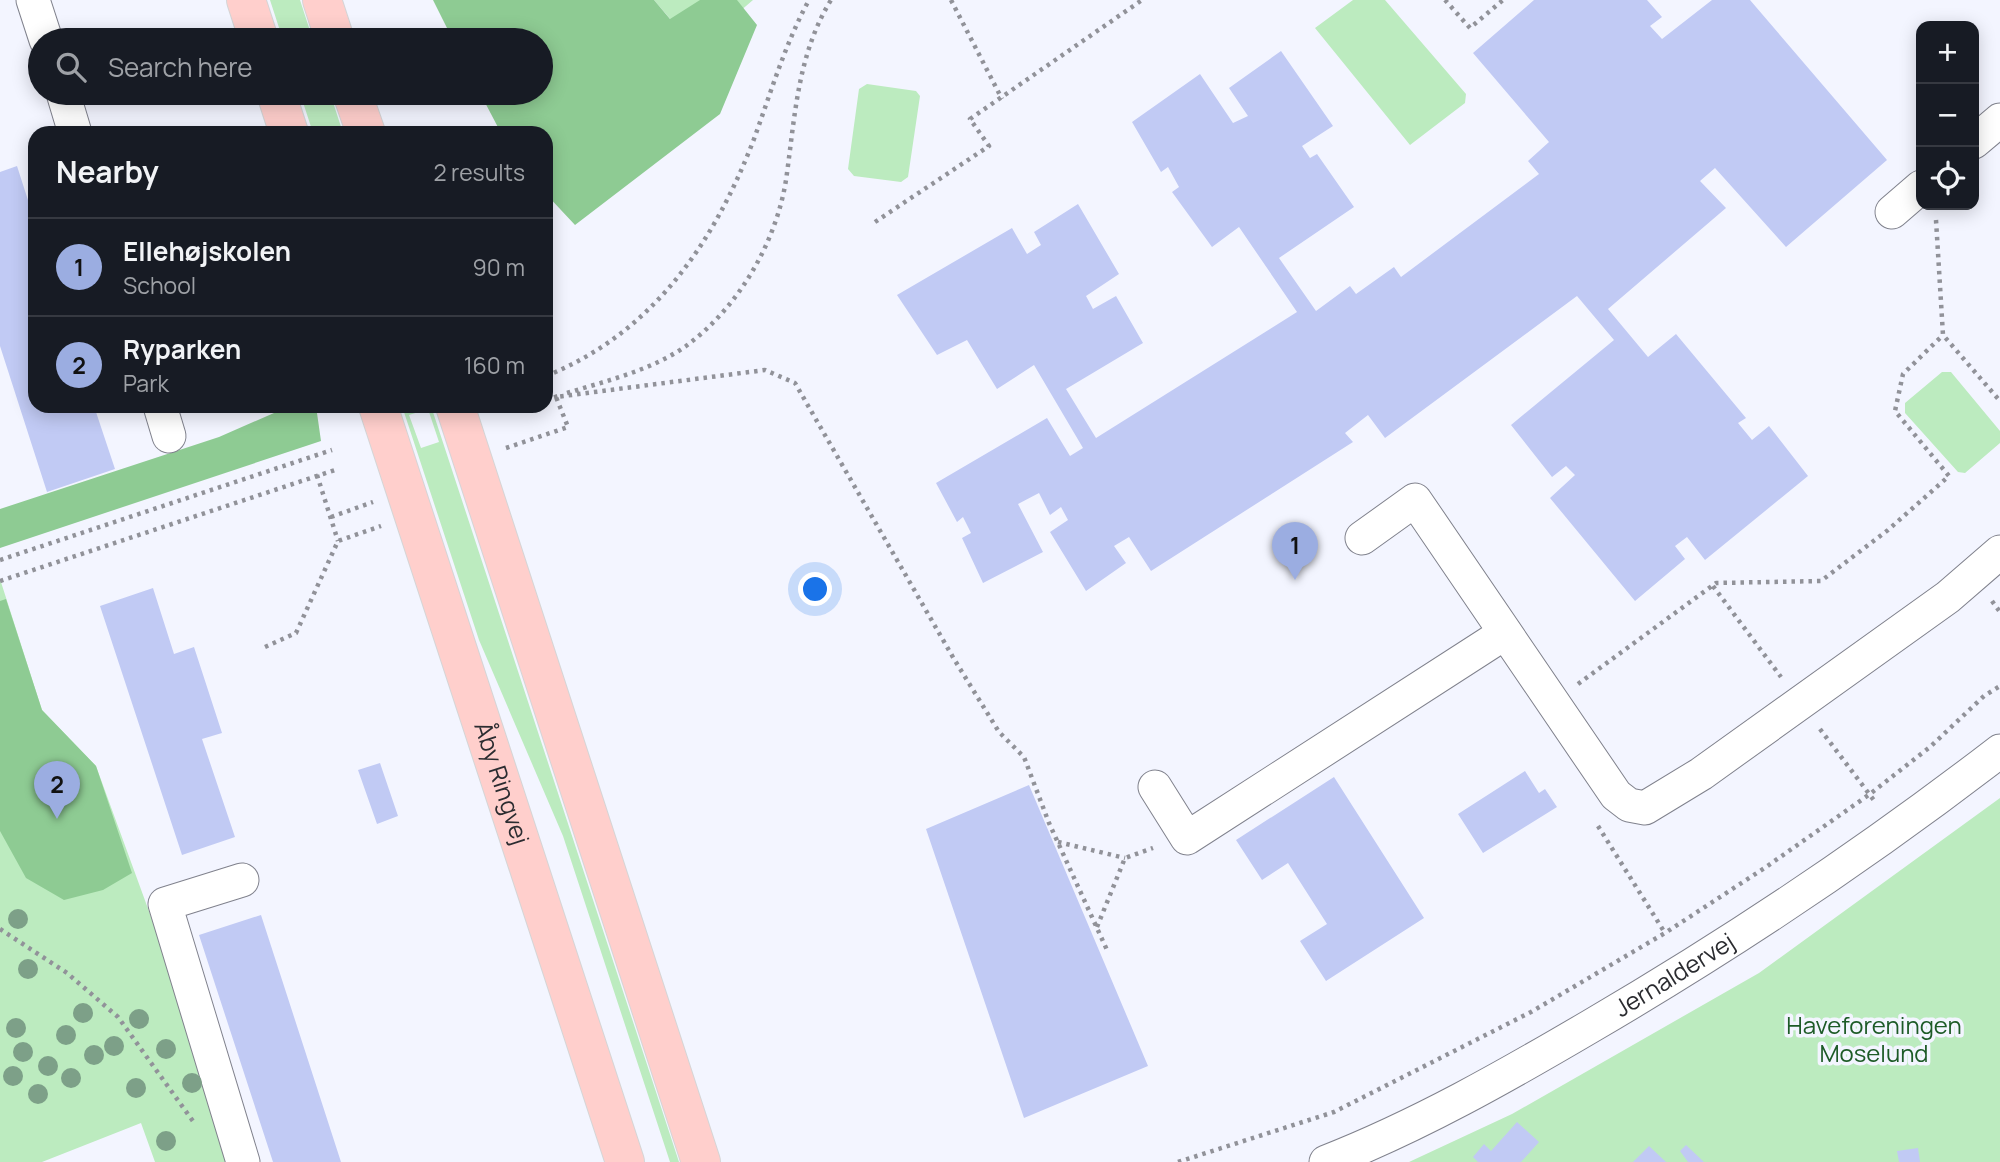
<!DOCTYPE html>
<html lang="en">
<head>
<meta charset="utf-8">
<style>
	:root { --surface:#171b24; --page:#242831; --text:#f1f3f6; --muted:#9ea1a6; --line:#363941; --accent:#9bade1 }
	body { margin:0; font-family:Manrope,sans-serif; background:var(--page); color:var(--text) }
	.controls { position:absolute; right:21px; top:21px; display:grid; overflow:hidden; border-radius:14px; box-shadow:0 4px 18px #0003 }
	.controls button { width:63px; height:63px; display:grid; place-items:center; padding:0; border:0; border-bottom:2px solid var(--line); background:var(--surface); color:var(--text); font:35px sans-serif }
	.you { position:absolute; left:816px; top:590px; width:24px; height:24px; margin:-18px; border:5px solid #fff; border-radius:50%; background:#1a73e8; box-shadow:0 0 0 10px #1a73e833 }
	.badge { display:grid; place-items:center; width:46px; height:46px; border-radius:50%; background:var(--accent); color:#111; font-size:23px; font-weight:700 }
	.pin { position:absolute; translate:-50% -58px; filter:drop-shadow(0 2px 4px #0008) }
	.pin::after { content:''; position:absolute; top:37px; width:24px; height:21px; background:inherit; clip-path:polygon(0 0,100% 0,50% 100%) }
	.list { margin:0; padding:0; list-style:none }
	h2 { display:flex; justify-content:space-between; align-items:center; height:91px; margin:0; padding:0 28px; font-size:30px }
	h2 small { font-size:23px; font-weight:400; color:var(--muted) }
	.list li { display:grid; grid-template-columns:46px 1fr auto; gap:21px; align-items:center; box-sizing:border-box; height:98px; padding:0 28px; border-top:2px solid var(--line) }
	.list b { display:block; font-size:26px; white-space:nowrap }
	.list p { margin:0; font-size:23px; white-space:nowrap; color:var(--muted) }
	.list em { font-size:23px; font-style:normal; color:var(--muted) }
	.icon { flex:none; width:38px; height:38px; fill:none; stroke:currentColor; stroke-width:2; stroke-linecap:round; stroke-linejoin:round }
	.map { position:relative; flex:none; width:2000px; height:1162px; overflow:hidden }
	.search { position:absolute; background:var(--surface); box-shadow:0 4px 18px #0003; left:28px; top:28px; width:525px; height:77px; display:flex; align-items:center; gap:18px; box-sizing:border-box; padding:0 24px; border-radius:38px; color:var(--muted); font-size:26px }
	.panel { position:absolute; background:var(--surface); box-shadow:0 4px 18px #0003; left:28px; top:126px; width:525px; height:287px; border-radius:21px }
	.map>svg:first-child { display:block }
	.green { fill:#bcebbf; fill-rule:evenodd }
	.forest { fill:#8ecb93 }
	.building { fill:#c1caf4 }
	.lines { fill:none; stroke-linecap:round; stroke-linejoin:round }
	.minor-casing { stroke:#80828d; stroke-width:35 }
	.major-casing { stroke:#d5d5d6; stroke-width:40 }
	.path { stroke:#919299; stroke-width:4.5; stroke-dasharray:3.5 5; stroke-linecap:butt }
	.minor { stroke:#fff; stroke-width:33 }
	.major { stroke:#ffcfcc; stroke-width:38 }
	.tree { fill:#7da088 }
	.labels { text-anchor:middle; stroke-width:7; stroke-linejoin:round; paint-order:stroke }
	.street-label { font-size:24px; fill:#2b2c30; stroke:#f3f5ff }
	.park-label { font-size:24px; fill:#1d5b27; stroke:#f3f5ff }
</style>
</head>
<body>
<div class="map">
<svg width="2000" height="1162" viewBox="0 0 2000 1162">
	<rect width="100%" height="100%" fill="#f3f5ff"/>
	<path class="green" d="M270,0h30l13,40h-30z
		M654,0h99l-57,49z
		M1353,0h32l81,94 -1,9 -55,42 -95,-117z
		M867,84l49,7 4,5 -12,81 -7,5 -47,-6 -6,-7 11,-80z
		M300,93h30l13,40h-30z
		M1942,372h9l49,59v12l-35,30 -7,-1 -53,-59v-10z
		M402,406h29l248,756h-9l-107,-326 -84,-196zM428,409l11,33 -18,6 -12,-33z
		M0,579l42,131 54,56 70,192 63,204h-74l-14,-39 -99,39h-42z
		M2000,798v364h-591l103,-48 247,-141z"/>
	<path class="forest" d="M433,0h221l16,19 30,-19h37l20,25 -37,89 -145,111 -29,-31v-61h-45l-21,-40h61v-53h-88z
		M290,406h26l5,35 -321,107v-39l219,-72z
		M6,599l36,111 54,56 36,107 -29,17 -39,10 -38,-22 -26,-47v-230z"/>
	<path class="building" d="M1534,0h113l15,17 -12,9 12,13 50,-39h38l137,160 -101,87 -71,-79 -15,13 26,27 -118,101 40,48 28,-23 70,84 -8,5 14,17 17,-14 39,50 -103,84 -18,-23 -12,9 10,13 -50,42 -85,-103 25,-23 -9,-9 -14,11 -41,-52 103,-85 -37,-44 -192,142 -17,-23 -23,18 8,9 -202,129 -22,-34 -15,9 12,17 -40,28 -36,-59 18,-12 -7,-13 -11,8 -11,-22 -21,11 25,48 -60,31 -21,-45 9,-5 -8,-16 -6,5 -21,-39 111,-65 23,38 13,-8 -49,-83 -37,24 -30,-49 -30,15 -40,-60 115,-67 15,26 14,-9 -7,-13 44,-28 41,70 -33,22 7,13 23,-13 27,47 -77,46 30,49 201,-126 -58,-85 -27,20 -40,-55 7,-5 -11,-20 -7,5 -29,-50 68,-48 33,49 15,-7 -19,-28 52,-37 52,75 -31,20 8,12 7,-4 37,53 -75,51 37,53 34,-25 6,8 38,-27 7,10 138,-103 -11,-13 21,-19 -76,-89z
		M17,166l18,56v184h59l21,63 -68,23 -47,-146v-174z
		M153,588l21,66 20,-7 28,86 -20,6 33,98 -53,18 -82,-249z
		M380,763l18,53 -21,8 -19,-54z
		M1525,771l14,22 6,-4 12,18 -74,46 -25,-39z
		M1334,777l90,141 -98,63 -26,-40 27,-17 -39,-61 -26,17 -26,-40z
		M1029,785l119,281 -124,52 -98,-289z
		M261,915l80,247h-68l-74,-227z
		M1517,1122l22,20 -18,20h-43l-5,-5 11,-13 7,7z
		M1686,1145l18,17h-16l-8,-11z
		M1649,1146l17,16h-33z
		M1918,1148l2,14h-21l-2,-11z"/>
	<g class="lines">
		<defs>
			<g id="minor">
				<path d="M33,0l13,40"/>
				<path d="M63,93l12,40"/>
				<path d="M1974,142l26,-22"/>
				<path d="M1892,212l29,-25"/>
				<path d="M160,406l9,30"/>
				<path d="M1362,538l53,-38 201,295 13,10 16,3 56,-34 247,-177 52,-45"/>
				<path d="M1155,787l32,51 318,-205"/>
				<path d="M242,880l-77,24 78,258"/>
				<path id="s1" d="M1326,1162c92,-36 180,-86 265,-136 142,-83 278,-174 409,-275"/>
			</g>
			<g id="major">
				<path d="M246,0l13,40"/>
				<path d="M322,0l13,40"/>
				<path d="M276,93l13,40"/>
				<path d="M352,93l14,40"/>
				<path id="s2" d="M378,406l247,756"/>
				<path d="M455,406l246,756"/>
			</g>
		</defs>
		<use href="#minor" class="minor-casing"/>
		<use href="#major" class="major-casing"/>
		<path class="path" d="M951,0l51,99
			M1445,0l25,28 33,-28
			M1936,220l7,115 57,66
			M875,222l114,-76 -19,-27 172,-119
			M546,376c107,-43 168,-133 208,-237 17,-47 31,-95 55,-139
			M567,393c39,-12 85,-23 119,-47 52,-38 90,-103 100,-166 9,-62 11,-125 45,-180
			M546,400l12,-4
			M515,410l12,-4
			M506,448l62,-21 -12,-30 209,-27 30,13 159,276 45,73 25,25 25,66 58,127
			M317,475l21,66
			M331,517l42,-15
			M0,560l332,-110
			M0,581l338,-112
			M1713,586l68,91
			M1992,601l8,11
			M265,647l31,-14 42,-92 43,-15
			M1578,684l138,-101 105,-2 67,-51 61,-54 -54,-65 8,-37 40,-39
			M1820,729l56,74
			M1598,826l67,107
			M1058,842l67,16
			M1097,927l28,-69 28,-10
			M0,929l67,44 51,44 77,107
			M1178,1162l156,-50 197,-100 134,-79 101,-66 104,-73 60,-47 54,-51 16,-10"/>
		<use href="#minor" class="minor"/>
		<use href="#major" class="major"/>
	</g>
	<g class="tree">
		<circle cx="18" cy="919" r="10"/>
		<circle cx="28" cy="969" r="10"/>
		<circle cx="83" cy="1013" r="10"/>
		<circle cx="139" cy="1019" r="10"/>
		<circle cx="16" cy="1028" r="10"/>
		<circle cx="66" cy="1035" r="10"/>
		<circle cx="114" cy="1046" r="10"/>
		<circle cx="166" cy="1049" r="10"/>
		<circle cx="23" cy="1052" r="10"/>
		<circle cx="94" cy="1055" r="10"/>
		<circle cx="48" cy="1066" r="10"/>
		<circle cx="13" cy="1076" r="10"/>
		<circle cx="71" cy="1078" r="10"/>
		<circle cx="192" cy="1083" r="10"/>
		<circle cx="136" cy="1088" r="10"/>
		<circle cx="38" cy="1094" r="10"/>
		<circle cx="166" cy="1141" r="10"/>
	</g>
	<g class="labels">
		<g class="street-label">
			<text dy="8" stroke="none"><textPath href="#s2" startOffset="397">Åby Ringvej</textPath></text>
			<text dy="8" stroke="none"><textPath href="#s1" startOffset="396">Jernaldervej</textPath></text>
		</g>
		<g class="park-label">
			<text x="1874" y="1034">Haveforeningen<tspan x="1874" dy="28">Moselund</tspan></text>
		</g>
	</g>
</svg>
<div class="controls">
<button>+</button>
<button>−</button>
<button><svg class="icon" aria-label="locate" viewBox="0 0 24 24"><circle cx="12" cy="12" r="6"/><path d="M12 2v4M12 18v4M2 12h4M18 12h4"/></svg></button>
</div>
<div class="you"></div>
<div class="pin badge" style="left:1295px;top:580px">1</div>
<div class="pin badge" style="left:57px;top:819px">2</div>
<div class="search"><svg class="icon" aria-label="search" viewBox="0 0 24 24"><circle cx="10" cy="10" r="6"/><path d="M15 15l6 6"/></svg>Search here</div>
<section class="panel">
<h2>Nearby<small>2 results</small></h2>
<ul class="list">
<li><span class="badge">1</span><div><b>Ellehøjskolen</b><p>School</p></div><em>90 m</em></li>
<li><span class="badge">2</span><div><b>Ryparken</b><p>Park</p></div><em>160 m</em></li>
</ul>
</section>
</div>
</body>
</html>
